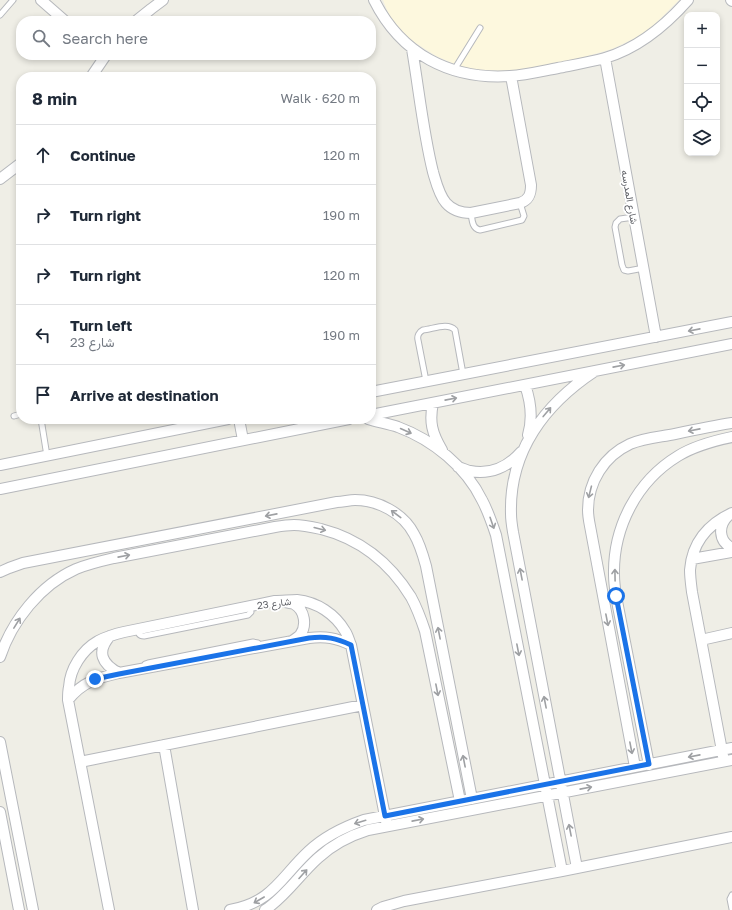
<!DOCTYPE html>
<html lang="en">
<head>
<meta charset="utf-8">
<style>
	:root { --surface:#fff; --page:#f6f6f7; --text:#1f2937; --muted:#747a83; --line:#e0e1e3 }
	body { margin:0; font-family:"Golos Text",Vazirmatn,sans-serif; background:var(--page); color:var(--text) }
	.controls { position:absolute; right:12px; top:12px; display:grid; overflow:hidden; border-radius:8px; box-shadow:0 2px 6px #0003 }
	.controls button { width:36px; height:36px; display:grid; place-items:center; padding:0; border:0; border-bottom:1px solid var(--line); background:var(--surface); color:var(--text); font:20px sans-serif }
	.stop { position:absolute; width:12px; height:12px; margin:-9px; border:3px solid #1a73e8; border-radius:50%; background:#fff }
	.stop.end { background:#1a73e8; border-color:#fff; box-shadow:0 1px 4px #0008 }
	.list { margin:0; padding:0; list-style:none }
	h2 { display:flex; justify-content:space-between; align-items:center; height:52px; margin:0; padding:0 16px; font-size:17px }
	h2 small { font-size:13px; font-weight:400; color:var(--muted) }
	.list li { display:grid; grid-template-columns:26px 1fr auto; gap:12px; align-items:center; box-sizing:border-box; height:60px; padding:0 16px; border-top:1px solid var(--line) }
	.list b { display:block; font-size:15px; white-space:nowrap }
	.list p { margin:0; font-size:13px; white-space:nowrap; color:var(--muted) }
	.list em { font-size:13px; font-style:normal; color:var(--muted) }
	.icon { flex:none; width:22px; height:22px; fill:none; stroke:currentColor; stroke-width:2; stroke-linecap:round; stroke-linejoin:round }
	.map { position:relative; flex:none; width:732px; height:910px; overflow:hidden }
	.search { position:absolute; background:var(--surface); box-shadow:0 2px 6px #0003; left:16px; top:16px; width:360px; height:44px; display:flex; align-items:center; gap:10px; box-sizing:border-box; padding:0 14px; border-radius:16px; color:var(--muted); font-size:15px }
	.panel { position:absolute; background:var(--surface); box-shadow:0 2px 6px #0003; left:16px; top:72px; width:360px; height:352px; border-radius:16px }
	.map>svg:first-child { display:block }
	.commercial { fill:#fdf8de }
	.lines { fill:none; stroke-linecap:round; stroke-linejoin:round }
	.lane-casing { stroke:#b6b8bc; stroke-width:7 }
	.street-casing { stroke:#b6b8bc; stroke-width:12 }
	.lane { stroke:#fff; stroke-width:5 }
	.street { stroke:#fff; stroke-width:10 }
	.oneway { stroke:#9ea0a3 }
	.route { stroke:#1a73e8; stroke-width:5 }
	.labels { text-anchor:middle; stroke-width:3.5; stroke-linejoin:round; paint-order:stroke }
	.street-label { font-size:10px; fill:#5e6066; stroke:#fff }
</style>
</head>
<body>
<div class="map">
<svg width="732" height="910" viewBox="0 0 732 910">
	<rect width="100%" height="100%" fill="#efeee6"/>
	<path class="commercial" d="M383,0h296l-33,33 -34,16 -45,13 -27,6 -35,3 -39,-2 -30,-13 -30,-19 -15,-17z"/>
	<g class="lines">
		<defs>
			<path id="lane" d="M0,15l13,-15
				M454,70l26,-42
				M471,213c1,6 1,16 9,17l42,-10 2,-4 -4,-13
				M634,217l-14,2 -4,4 -1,4 7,38 2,5 4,1 16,-3
				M426,381l-8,-41c-1,-4 1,-8 5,-10 10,-1 25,-8 32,0l8,44
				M14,416l7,-2
				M41,419l6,37
				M137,629c1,4 2,7 7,7l104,-21 3,-3 -1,-5
				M144,668l1,-4 3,-1 105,-21 5,1 2,4
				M732,895l-2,4 2,10"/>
			<path id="street" d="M41,0l24,21
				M374,0c27,54 76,80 136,76 16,-1 32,-5 48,-8 15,-3 32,-6 47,-10 34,-10 60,-32 83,-58
				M731,0l1,1
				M136,21l15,-12 12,-9
				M412,49c7,41 11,83 21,123 3,10 6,23 13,31 7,8 15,10 25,10l49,-10c9,-3 11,-9 11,-18l-20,-109
				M605,58l51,279
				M91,77l15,-22
				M0,179l21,-16
				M525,385c6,17 8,33 3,50
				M371,392l361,-70
				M433,403c-4,19 -1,30 9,47
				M371,415l361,-71
				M239,419l4,21
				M368,419c10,3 21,5 30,8 35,13 68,40 84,73 6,11 10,23 14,35l66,336
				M0,465l228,-46
				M458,467c4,1 8,3 12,4 20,4 38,-4 51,-19
				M0,489l349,-70
				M729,515c-11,10 -11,26 3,33
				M692,559l40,-7
				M0,572l9,-4 14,-5 314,-61c6,0 12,-2 18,-2 23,0 48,13 59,34 6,10 9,21 12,32l46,233
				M285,602c3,1 7,1 9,2 11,6 13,22 6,31 -2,2 -5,4 -8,6
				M110,636c-14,16 -8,28 9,37
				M701,640l31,-7
				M0,657c12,-36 40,-72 76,-88 12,-5 25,-8 38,-11l161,-31c6,-1 13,-2 19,-2 8,0 18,2 27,4 39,10 69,34 90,68 6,11 10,22 14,34l35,170
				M68,700c15,-19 30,-22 51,-27l190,-35c17,-2 27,0 42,7
				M0,742l33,168
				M164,745l29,165
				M723,756l-31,-164c-1,-8 -2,-15 -2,-22 2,-27 18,-46 42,-57
				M80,762l283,-57
				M649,765l-33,-169c-1,-7 -2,-14 -2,-21 -1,-48 23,-94 64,-119 16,-10 35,-15 54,-19
				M635,767l-45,-241c-1,-5 -2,-11 -2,-16 0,-28 16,-54 42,-66 14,-6 30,-7 45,-10 19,-4 38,-8 57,-11
				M0,812l19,98
				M577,868l-64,-336c-1,-6 -2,-12 -2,-18 -2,-63 34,-110 84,-143
				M109,910l-41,-210c0,-5 0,-9 1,-13 1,-18 13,-37 29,-46 8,-4 17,-7 26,-9l151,-31c7,0 15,-1 22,-1 20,2 38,14 48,31 3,4 4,10 6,14l36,181
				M230,910c43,-8 50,-32 79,-59 16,-15 35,-24 55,-31l368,-72
				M265,910c21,-14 34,-35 53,-52 15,-14 31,-22 50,-28l364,-70
				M377,910l6,-3 21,-6 158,-30 170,-34"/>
		</defs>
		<use href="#lane" class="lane-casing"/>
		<use href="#street" class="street-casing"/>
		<use href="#lane" class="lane"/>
		<use href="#street" class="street"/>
	</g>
	<defs><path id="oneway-shaft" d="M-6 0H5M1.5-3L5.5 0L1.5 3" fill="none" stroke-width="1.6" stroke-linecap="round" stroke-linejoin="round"/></defs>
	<g class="oneway">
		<use href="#oneway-shaft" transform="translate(694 330) rotate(169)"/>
		<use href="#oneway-shaft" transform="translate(619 366) rotate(-11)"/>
		<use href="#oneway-shaft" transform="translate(451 399) rotate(-11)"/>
		<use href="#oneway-shaft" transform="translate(547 412) rotate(-50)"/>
		<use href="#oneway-shaft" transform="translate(694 430) rotate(169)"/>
		<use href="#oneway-shaft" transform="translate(406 431) rotate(24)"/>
		<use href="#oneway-shaft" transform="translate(590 492) rotate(104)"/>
		<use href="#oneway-shaft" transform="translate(396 514) rotate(-143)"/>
		<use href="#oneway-shaft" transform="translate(271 515) rotate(169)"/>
		<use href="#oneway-shaft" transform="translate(492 523) rotate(71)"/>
		<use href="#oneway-shaft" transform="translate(320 529) rotate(14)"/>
		<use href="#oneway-shaft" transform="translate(124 556) rotate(-11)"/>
		<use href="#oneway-shaft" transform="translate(521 574) rotate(-101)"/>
		<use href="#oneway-shaft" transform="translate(615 575) rotate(-91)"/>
		<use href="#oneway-shaft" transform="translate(607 620) rotate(79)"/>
		<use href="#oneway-shaft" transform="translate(17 623) rotate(-58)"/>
		<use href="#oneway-shaft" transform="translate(439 633) rotate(-101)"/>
		<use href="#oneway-shaft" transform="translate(518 650) rotate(79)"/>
		<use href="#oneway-shaft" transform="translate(437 690) rotate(79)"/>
		<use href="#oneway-shaft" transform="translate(545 702) rotate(-101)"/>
		<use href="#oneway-shaft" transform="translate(631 748) rotate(79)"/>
		<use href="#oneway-shaft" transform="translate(694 756) rotate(169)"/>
		<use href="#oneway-shaft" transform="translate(464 761) rotate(-101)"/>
		<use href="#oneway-shaft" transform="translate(586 788) rotate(-11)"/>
		<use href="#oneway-shaft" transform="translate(418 820) rotate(-11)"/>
		<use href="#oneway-shaft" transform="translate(360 822) rotate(163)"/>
		<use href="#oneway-shaft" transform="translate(570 830) rotate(-101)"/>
		<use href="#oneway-shaft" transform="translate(303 874) rotate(-48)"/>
		<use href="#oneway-shaft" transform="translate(259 900) rotate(150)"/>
	</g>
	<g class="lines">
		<path class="route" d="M95,679l24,-5 190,-36c17,-2 27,0 42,7l34,171 264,-52 -33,-168"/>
	</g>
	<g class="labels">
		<g class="street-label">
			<text transform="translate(630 197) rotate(80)" y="4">شارع المدرسه</text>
			<text transform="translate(274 603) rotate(-8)" y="4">شارع 23</text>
		</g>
	</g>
</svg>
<div class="controls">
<button>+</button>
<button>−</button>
<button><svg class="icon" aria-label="locate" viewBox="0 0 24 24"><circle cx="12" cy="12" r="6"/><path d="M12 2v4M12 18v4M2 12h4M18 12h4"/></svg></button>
<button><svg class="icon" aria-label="layers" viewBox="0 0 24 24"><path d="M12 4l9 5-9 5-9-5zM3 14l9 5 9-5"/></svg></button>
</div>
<div class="stop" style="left:616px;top:596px"></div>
<div class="stop end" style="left:95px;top:679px"></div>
<div class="search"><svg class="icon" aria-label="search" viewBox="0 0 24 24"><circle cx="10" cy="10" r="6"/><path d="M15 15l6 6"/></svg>Search here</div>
<section class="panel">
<h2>8 min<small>Walk · 620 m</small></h2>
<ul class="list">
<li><svg class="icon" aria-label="ahead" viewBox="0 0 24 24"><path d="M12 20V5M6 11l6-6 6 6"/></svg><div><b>Continue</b></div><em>120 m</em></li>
<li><svg class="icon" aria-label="right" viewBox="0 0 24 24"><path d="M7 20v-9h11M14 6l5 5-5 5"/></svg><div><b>Turn right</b></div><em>190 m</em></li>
<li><svg class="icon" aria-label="right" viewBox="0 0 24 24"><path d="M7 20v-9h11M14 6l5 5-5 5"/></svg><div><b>Turn right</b></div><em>120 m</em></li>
<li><svg class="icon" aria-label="left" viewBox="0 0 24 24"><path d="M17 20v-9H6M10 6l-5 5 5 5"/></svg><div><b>Turn left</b><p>شارع 23</p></div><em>190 m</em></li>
<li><svg class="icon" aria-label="arrive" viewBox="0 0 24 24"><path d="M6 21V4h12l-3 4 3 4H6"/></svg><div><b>Arrive at destination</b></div></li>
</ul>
</section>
</div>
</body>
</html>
